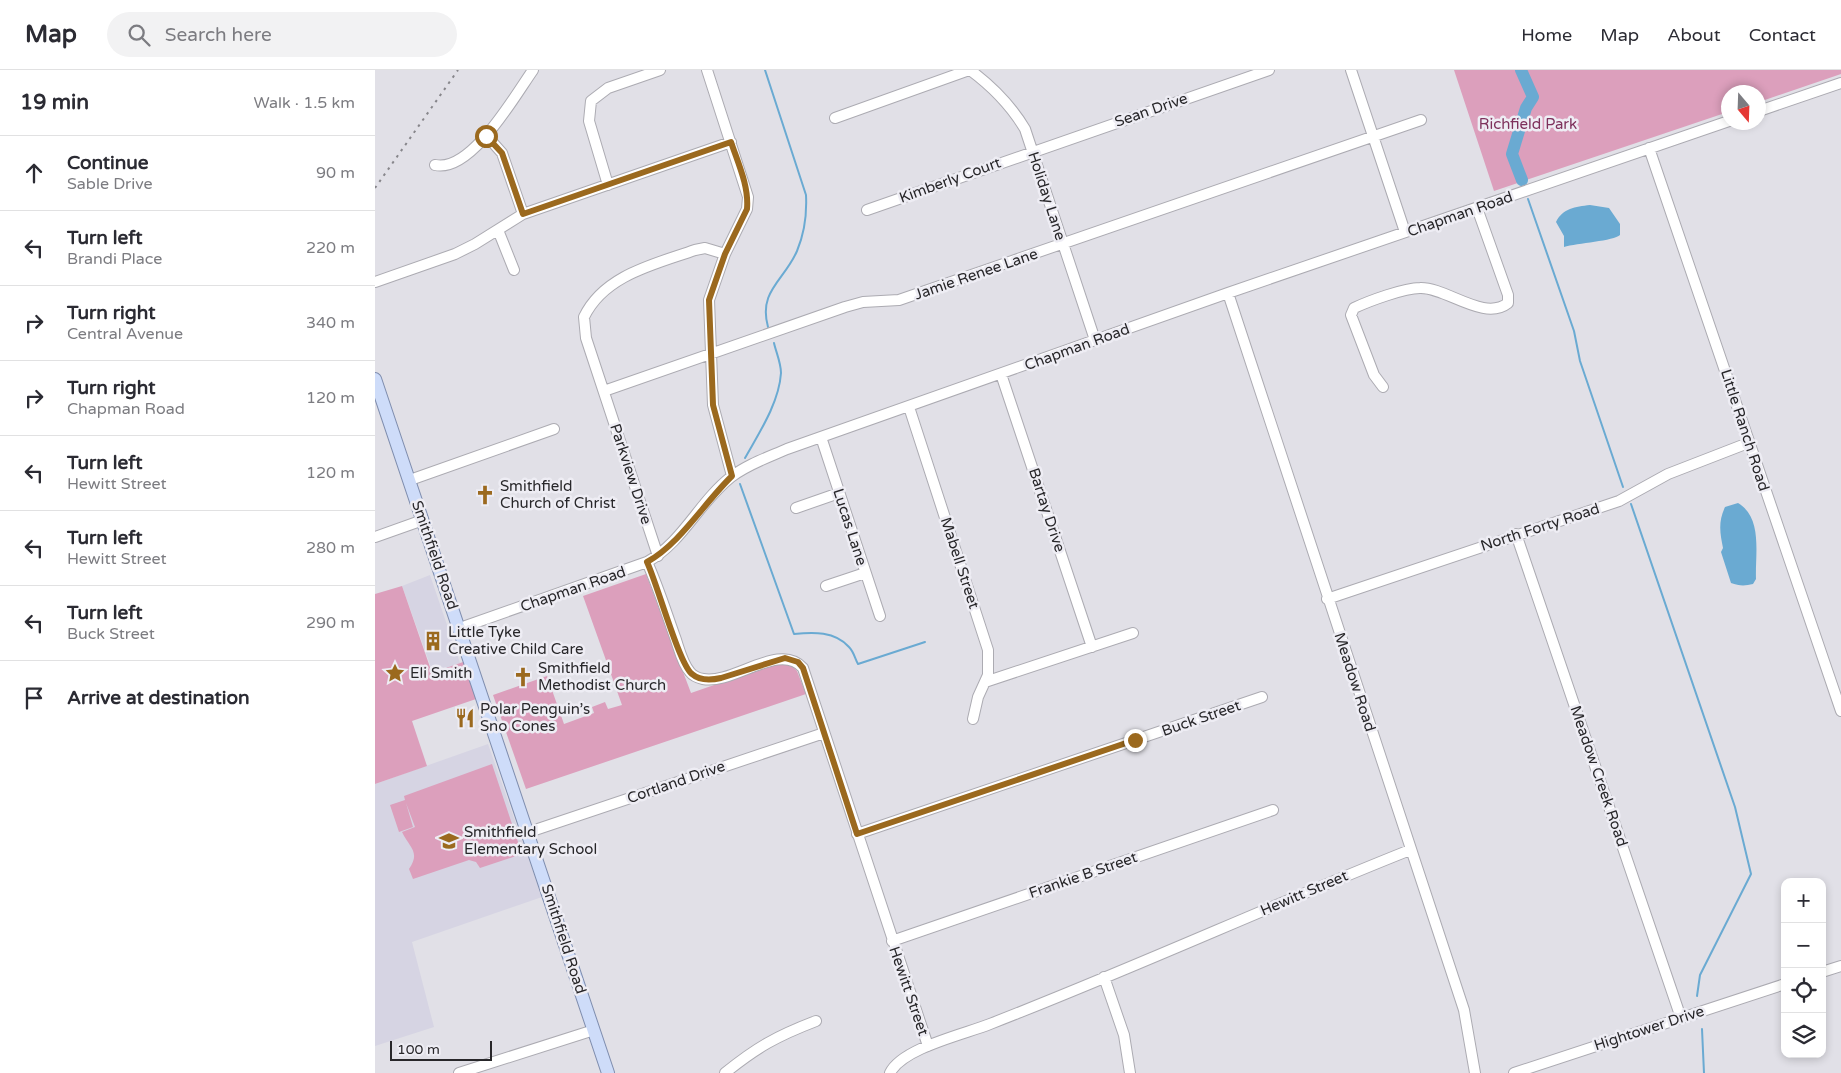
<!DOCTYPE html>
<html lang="en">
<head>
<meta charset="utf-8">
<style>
	:root { --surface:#fff; --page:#f2f2f3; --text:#2b2b33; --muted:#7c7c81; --line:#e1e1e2 }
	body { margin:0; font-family:"Varela Round",sans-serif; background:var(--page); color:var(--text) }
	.controls { position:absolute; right:15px; bottom:15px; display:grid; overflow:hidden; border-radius:10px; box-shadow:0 2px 8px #0003 }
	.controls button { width:45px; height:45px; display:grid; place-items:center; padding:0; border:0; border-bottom:1px solid var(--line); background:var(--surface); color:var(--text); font:25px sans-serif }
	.compass { position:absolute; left:1346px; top:15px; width:45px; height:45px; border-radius:50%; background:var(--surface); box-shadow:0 2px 8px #0003; rotate:161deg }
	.scale { position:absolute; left:15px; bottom:12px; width:102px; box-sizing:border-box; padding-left:5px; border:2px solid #28272a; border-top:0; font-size:14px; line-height:18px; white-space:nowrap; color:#28272a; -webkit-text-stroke:4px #eeedf4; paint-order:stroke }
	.stop { position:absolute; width:15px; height:15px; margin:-11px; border:4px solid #9b691e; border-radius:50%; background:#fff }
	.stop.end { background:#9b691e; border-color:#fff; box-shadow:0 1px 5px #0008 }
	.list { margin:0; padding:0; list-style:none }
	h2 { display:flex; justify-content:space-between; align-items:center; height:65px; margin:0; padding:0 20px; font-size:21px }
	h2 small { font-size:16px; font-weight:400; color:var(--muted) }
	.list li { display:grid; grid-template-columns:32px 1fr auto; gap:15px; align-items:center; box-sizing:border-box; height:75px; padding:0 20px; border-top:1px solid var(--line) }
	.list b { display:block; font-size:19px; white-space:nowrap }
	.list p { margin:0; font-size:16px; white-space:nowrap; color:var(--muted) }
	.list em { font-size:16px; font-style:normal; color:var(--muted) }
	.icon { flex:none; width:28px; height:28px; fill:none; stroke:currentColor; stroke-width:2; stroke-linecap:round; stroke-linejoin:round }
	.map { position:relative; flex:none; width:1466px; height:1003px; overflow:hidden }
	header { display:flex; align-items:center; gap:30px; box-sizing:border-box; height:70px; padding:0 25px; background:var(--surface); border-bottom:1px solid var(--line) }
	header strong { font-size:24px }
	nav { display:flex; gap:28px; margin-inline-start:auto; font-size:18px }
	.search { width:350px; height:45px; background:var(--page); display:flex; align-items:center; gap:12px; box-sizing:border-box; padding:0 18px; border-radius:28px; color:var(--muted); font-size:19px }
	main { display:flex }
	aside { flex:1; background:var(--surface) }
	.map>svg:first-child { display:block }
	.built { fill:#d6d4e3 }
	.green { fill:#dc9fbc }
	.water { fill:#6aaad2 }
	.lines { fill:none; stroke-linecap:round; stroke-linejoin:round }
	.stream { stroke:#6aaad2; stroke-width:2 }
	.river { stroke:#6aaad2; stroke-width:12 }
	.minor-casing { stroke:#acabb2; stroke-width:12 }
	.major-casing { stroke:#7f8dae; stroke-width:14 }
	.minor { stroke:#fff; stroke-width:10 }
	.major { stroke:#cedcf9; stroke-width:12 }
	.rail { stroke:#87868b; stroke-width:2; stroke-dasharray:2.5 5; stroke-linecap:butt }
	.route { stroke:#9b691e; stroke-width:6 }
	.labels { text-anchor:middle; stroke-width:5; stroke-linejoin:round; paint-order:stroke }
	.street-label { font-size:15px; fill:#28272a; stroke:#eeedf4 }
	.park-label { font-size:15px; fill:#7e315c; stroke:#eeedf4 }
	.poi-label { font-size:15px; fill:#28272a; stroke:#eeedf4; text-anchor:start }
</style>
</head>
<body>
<header>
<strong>Map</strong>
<div class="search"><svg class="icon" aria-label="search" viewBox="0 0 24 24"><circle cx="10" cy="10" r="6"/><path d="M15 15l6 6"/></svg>Search here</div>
<nav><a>Home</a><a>Map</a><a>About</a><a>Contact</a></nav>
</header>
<main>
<aside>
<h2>19 min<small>Walk · 1.5 km</small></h2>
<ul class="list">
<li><svg class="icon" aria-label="ahead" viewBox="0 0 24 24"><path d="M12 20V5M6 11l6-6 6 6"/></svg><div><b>Continue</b><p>Sable Drive</p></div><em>90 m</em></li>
<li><svg class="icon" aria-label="left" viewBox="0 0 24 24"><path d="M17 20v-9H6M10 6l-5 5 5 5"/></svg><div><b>Turn left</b><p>Brandi Place</p></div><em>220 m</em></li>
<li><svg class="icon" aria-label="right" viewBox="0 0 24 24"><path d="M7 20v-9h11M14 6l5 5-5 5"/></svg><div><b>Turn right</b><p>Central Avenue</p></div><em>340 m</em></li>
<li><svg class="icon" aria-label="right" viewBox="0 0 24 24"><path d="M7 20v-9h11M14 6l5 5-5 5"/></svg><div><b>Turn right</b><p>Chapman Road</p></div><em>120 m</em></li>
<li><svg class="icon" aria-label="left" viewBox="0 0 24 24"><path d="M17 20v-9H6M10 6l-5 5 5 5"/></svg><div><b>Turn left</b><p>Hewitt Street</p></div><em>120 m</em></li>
<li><svg class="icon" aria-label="left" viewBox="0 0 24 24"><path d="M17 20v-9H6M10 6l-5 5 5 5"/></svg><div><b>Turn left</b><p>Hewitt Street</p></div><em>280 m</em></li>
<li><svg class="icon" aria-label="left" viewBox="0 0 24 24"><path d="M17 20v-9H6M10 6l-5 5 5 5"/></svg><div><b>Turn left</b><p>Buck Street</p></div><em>290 m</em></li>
<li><svg class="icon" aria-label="arrive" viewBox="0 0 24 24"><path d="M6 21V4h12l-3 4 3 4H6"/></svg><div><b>Arrive at destination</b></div></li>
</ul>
</aside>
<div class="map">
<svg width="1466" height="1003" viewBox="0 0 1466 1003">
	<rect width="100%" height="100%" fill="#e1e0e7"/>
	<path class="built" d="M55,505l30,88 -27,10 -31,-87z
		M113,674l54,153 -130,45 22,85 -59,19v-262z"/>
	<path class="green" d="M1079,0h387v4l-82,28v-10h-30l-1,20 -234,79z
		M271,504l45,119 87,-30 14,2 5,6 9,23 -280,95 -33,-94 54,-19 17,48 30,-11 -2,-6 13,-5 3,7 14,-4 -39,-109z
		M27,516l30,87 31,-11 13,37 -64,22 15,45 -52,18v-190z
		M117,694l30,90 -42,14 -4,-6 -7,-2 -56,19 -4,-10c12,-17 0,-22 -7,-37l13,-5 -9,-24 7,24 -14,5 -9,-27 15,-5 -1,-4z"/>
	<path class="water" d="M1215,135l19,3 11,16v11c-6,6 -43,8 -56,12v-11l-8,-14c7,-14 19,-15 34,-17z
		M1363,433c25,15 17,51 18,76l-3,5c-8,2 -14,2 -22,-1l-10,-31 2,-4c-3,-15 -5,-26 2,-41z"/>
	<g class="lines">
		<path class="stream" d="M390,0l41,125c1,20 -1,37 -9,56 -13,30 -39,40 -29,76
			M1153,129l46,132 6,30 43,126
			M370,388c14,-25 34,-55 36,-85 0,-10 -5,-21 -7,-30
			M365,414l54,150c19,-2 41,-3 55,13 5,5 6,12 9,17l67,-22
			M1256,434l104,303 16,67 -51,101 -3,21
			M1327,959l2,44"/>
		<path class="river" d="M1146,0l12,27 -7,11 -14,46 10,26"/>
		<defs>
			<path id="minor" d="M332,0l41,127 -1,12 -22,45 -16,46 4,105 19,71
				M595,0c23,17 40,34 55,59l70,211
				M976,0l54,162
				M1384,41l82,-28
				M460,48l134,-48
				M111,65l16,18 21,61
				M1274,78l192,563
				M60,95c36,8 79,-68 98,-95
				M233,115l-19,-64 2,-20 17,-13 52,-18
				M492,140l402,-140
				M123,160l16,40
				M0,212l80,-28 20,-10 48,-30 208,-72
				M853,223l236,717 11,63
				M626,304l91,273
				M1008,317l-9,-12 -23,-60 3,-7c15,-7 50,-20 66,-20 26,-1 64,34 88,15v-8l-31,-87
				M229,321l241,-84 18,-5 36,-2 522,-180
				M534,337l79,243v25l-10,22 -5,22
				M446,367l59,179
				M35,410l144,-51
				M421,438l43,-15
				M1141,464l165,484
				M0,467l48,-17
				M283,486l-72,-218 -2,-21c20,-42 71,-53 111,-67l10,-2 20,6
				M272,492c11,24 19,50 28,75 4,11 7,26 15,35 3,4 8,6 13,7 30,6 77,-38 100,-11l125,378
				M451,516l39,-13
				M952,529l292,-98 49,-27 80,-31
				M85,558l187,-66c36,-20 52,-60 84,-85 17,-13 38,-20 56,-28l441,-156 501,-172
				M610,612l148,-49
				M154,762l295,-99
				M482,764l405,-137
				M517,871l381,-131
				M1447,902l19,-6
				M729,907l20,58 6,38
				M84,1003l135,-43
				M350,1003c32,-26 52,-37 91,-52
				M515,1003c12,-25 75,-39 100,-49 142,-55 279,-118 420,-174
				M1139,1003l271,-89"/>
			<path id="major" d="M0,309l233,694"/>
		</defs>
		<use href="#minor" class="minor-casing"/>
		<use href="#major" class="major-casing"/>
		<use href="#minor" class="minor"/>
		<use href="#major" class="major"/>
		<path class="rail" d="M0,118l83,-118"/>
	</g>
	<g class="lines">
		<path class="route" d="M111,66l16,17 21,61 208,-72c7,21 18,44 16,67l-22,45 -16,46 4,105 19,71c-28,27 -52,68 -85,86 10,21 32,102 45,112 8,7 20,6 29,4l64,-20 13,4 5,6 54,166 278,-94"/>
	</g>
	<defs>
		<symbol id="church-bare" viewBox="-9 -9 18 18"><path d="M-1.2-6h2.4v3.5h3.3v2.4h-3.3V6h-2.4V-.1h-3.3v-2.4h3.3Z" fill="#9b691e" stroke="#eeedf4" stroke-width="2.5" paint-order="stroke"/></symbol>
		<symbol id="building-bare" viewBox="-9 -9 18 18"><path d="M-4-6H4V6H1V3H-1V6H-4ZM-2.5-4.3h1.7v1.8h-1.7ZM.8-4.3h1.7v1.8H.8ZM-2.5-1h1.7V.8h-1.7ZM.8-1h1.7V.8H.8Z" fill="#9b691e" stroke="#eeedf4" stroke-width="2.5" paint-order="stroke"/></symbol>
		<symbol id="sight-bare" viewBox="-9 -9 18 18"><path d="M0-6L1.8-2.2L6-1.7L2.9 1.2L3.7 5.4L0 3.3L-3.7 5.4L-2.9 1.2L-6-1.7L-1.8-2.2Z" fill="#9b691e" stroke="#eeedf4" stroke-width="2.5" paint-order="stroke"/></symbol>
		<symbol id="restaurant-bare" viewBox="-9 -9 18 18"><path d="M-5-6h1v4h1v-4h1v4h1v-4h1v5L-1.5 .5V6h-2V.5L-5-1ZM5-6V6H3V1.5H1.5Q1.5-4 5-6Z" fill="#9b691e" stroke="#eeedf4" stroke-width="2.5" paint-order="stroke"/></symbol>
		<symbol id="school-bare" viewBox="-9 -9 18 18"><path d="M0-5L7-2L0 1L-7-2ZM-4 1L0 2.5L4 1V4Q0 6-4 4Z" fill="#9b691e" stroke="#eeedf4" stroke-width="2.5" paint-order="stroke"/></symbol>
	</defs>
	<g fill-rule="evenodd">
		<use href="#church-bare" x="96" y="411" width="28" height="28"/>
		<use href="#building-bare" x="44" y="557" width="28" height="28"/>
		<use href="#sight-bare" x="6" y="589" width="28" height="28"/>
		<use href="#church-bare" x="134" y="593" width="28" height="28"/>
		<use href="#restaurant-bare" x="76" y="634" width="28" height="28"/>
		<use href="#school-bare" x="60" y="757" width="28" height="28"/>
	</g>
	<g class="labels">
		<g class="street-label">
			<text transform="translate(776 40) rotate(-19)" y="5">Sean Drive</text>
			<text transform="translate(575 110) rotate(-20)" y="5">Kimberly Court</text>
			<text transform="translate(672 126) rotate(72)" y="5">Holiday Lane</text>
			<text transform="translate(1085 144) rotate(-19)" y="5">Chapman Road</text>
			<text transform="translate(601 204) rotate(-19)" y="5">Jamie Renee Lane</text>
			<text transform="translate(702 277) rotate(-20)" y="5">Chapman Road</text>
			<text transform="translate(1370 360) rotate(72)" y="5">Little Ranch Road</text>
			<text transform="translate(256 404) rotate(72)" y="5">Parkview Drive</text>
			<text transform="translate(672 440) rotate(72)" y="5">Bartay Drive</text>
			<text transform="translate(475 457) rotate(72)" y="5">Lucas Lane</text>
			<text transform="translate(1165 457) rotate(-18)" y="5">North Forty Road</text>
			<text transform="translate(60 485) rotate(71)" y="5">Smithfield Road</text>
			<text transform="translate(585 493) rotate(72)" y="5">Mabell Street</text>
			<text transform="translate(198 519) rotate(-19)" y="5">Chapman Road</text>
			<text transform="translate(980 612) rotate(72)" y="5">Meadow Road</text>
			<text transform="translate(826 648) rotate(-19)" y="5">Buck Street</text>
			<text transform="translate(1224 706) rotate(71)" y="5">Meadow Creek Road</text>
			<text transform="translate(301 712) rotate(-19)" y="5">Cortland Drive</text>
			<text transform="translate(708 805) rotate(-19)" y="5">Frankie B Street</text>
			<text transform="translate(929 823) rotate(-23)" y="5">Hewitt Street</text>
			<text transform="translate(189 869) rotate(72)" y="5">Smithfield Road</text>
			<text transform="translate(534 921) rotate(71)" y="5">Hewitt Street</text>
			<text transform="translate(1274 958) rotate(-18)" y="5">Hightower Drive</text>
		</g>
		<g class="park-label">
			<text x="1153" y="59">Richfield Park</text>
		</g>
		<g class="poi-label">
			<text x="125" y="421">Smithfield<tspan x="125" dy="17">Church of Christ</tspan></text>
			<text x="73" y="567">Little Tyke<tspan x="73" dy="17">Creative Child Care</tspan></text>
			<text x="163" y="603">Smithfield<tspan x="163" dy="17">Methodist Church</tspan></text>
			<text x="35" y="608">Eli Smith</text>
			<text x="105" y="644">Polar Penguin’s<tspan x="105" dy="17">Sno Cones</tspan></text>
			<text x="89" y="767">Smithfield<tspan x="89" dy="17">Elementary School</tspan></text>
		</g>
	</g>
</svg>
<div class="controls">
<button>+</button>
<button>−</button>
<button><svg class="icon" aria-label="locate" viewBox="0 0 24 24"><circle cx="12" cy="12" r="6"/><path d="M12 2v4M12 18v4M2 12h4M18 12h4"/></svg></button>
<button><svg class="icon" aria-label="layers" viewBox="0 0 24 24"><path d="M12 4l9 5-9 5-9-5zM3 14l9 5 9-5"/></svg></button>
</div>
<svg class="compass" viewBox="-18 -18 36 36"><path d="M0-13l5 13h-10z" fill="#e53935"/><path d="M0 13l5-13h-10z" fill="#7c7c81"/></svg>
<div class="scale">100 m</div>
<div class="stop" style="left:111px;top:66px"></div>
<div class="stop end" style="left:760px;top:670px"></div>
</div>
</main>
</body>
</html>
